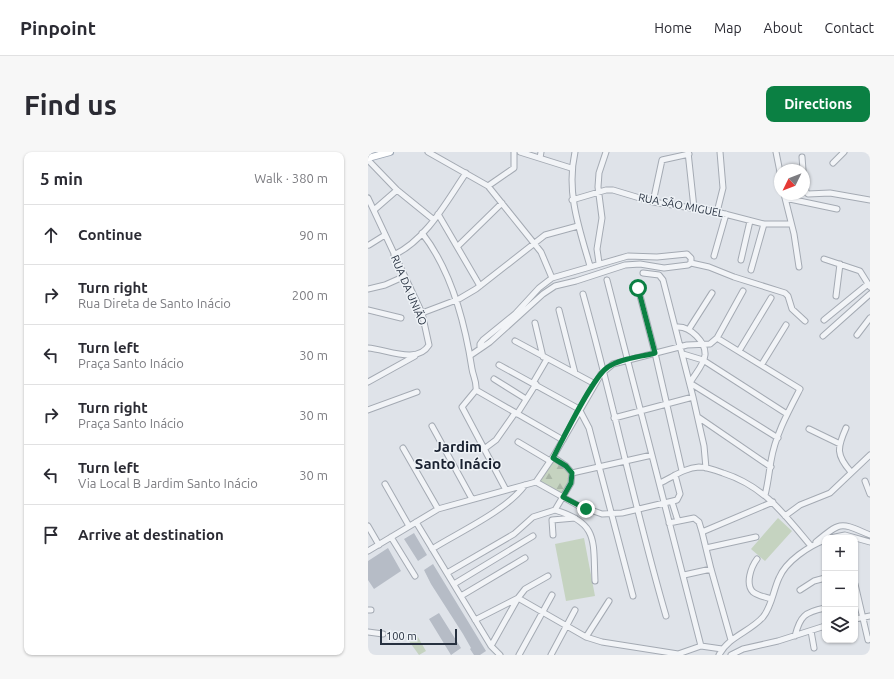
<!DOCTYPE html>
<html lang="en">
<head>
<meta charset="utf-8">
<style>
	:root { --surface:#fff; --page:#f7f7f7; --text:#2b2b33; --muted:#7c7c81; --line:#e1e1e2; --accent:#0b8043 }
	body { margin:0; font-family:Ubuntu,sans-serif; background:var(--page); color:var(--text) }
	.controls { position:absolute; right:12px; bottom:12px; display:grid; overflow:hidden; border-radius:8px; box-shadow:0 1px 3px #0004 }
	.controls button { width:36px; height:36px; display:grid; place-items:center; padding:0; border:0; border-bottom:1px solid var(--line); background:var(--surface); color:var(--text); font:20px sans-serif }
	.compass { position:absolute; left:406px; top:12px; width:36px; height:36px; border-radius:50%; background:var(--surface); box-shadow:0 1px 3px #0004; rotate:227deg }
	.scale { position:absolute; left:12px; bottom:10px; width:77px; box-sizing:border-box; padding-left:4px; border:2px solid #273140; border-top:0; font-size:11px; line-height:14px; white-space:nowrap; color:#273140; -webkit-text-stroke:3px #eef2f6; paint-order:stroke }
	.stop { position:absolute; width:12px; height:12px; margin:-9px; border:3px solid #0b8043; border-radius:50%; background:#fff }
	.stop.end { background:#0b8043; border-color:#fff; box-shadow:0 1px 4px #0008 }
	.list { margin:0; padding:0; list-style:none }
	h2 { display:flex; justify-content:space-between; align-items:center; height:52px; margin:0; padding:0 16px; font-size:17px }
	h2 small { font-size:13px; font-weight:400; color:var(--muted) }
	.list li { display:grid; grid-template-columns:26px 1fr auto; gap:12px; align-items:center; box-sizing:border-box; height:60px; padding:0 16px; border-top:1px solid var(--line) }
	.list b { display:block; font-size:15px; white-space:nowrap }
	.list p { margin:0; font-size:13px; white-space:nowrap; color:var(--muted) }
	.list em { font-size:13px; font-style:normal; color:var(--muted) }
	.icon { flex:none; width:22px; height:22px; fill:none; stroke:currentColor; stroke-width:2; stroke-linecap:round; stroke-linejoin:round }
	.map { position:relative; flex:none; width:502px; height:503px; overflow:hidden; border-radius:8px }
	header { display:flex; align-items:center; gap:24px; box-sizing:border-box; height:56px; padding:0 20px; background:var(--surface); border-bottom:1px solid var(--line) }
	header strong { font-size:19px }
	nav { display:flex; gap:22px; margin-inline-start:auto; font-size:14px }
	.intro { display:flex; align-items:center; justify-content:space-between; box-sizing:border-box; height:96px; padding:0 24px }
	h1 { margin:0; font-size:28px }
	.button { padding:10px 18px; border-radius:8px; background:var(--accent); color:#fff; font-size:14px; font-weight:700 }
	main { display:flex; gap:24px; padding:0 24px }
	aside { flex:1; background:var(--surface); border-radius:8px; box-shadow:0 1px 3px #0004 }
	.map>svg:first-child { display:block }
	.forest { fill:url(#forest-firs) }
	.pitch { fill:#c5d3c0 }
	.building { fill:#b6bcc6 }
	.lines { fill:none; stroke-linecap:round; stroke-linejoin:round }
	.minor-casing { stroke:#a4aab3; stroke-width:7 }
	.major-casing { stroke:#9ea8b5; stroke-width:8 }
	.minor { stroke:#f2f4f7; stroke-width:5 }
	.major { stroke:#fff; stroke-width:6 }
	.route { stroke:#0b8043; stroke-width:5 }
	.labels { text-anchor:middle; stroke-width:3; stroke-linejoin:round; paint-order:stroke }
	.street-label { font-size:11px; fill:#273140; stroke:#eef2f6 }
	.district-label { font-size:15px; font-weight:bold; fill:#1a2231; stroke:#eef2f6 }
</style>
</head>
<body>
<header>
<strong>Pinpoint</strong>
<nav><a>Home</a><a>Map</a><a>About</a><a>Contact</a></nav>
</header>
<div class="intro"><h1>Find us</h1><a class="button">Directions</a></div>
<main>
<aside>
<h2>5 min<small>Walk · 380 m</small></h2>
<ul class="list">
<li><svg class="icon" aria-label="ahead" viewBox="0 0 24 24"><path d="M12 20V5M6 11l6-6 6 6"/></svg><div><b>Continue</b></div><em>90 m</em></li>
<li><svg class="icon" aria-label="right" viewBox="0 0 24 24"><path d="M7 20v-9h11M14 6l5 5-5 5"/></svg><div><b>Turn right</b><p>Rua Direta de Santo Inácio</p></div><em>200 m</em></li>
<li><svg class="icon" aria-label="left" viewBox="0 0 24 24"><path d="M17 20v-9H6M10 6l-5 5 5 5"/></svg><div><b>Turn left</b><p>Praça Santo Inácio</p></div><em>30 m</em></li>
<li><svg class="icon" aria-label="right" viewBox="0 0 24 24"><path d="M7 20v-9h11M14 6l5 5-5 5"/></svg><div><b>Turn right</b><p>Praça Santo Inácio</p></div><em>30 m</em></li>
<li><svg class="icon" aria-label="left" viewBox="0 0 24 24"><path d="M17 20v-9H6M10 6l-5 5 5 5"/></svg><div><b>Turn left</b><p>Via Local B Jardim Santo Inácio</p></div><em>30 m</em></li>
<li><svg class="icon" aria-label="arrive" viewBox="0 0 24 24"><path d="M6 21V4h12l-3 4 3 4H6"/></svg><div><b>Arrive at destination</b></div></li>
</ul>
</aside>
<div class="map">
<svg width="502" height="503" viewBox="0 0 502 503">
	<defs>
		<pattern id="forest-firs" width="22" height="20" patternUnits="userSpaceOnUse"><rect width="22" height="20" fill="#c5d3c0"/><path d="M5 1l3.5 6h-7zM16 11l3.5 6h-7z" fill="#a9b6a6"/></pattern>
	</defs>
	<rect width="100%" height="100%" fill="#dfe3e9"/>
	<path class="forest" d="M181,304c23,15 27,15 13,41l-27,-17z"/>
	<path class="pitch" d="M410,366l14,13 -27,30 -14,-12z
		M216,386l11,58 -29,5 -11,-57z
		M47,480l11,19 -7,4 -13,-18z"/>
	<path class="building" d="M46,381l13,22 -9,6 -14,-22z
		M20,396l13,23 -27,18 -6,-9v-19z
		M65,412l53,87 -6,4h-6l-4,-6 1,-1 -8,-14 -32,-50 -7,-14z
		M71,461l22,35 -10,7 -22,-36z"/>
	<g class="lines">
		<defs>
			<path id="minor" d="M60,0l60,34 53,66 11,26
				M152,0l51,16
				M207,0c-9,40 4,76 15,114
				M320,0l6,56
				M408,0l4,20
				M434,5l1,13
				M172,6l1,-6
				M0,8l29,30 37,30
				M465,11l11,-11
				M436,23l2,17 2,2 22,-1 40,7
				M120,34l26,-18v-16
				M416,42l10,40 5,33
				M0,46l54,115 7,32c-12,20 -43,4 -61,3
				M417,46l52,11
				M204,48l34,-10h7l40,12 64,10 47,12h27
				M285,50l9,-42 27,-6
				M6,58l23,-20
				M349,60l6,-24 -3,-36
				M70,62l42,72
				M54,81c29,37 43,90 50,136 1,7 5,13 4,21
				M1,93l16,-10
				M90,94l44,-43
				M26,103c33,-16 52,-53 72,-82
				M346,104l12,-42
				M456,107l36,12 10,16
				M373,108l9,-39
				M231,111l-2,-14 5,-31 -4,-31 1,-14 7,-21
				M323,111l18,4 25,10 51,16 3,3 4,13 13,12
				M383,118l13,-46
				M275,121l16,2 4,5 30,117 11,49 2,22
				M239,128l94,366
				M270,136l17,65 27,118
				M0,137l17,-4 18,-8
				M215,142c30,107 52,216 83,322
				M468,144l4,-32
				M0,158l33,8
				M191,158l16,63
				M54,161l37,-14 17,-10 69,-54 33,-9
				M456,168l44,-36
				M167,171l8,34
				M309,175c13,-1 29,15 28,28 -1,10 -11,20 -15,28l88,55
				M321,177l23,-36
				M489,183l13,-17
				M455,184l47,-42
				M349,186l83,51c-12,23 -25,47 -29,72 -2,11 -3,23 -6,34
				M147,189l80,43
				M371,199l32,-53
				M315,202l20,6 84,54
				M103,203l19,-13 53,-48 12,-8 21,-5 49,-16 15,-1 24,4 24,-3 3,-2v-5l-4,-4 -30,3 -29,-1 -76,22 -13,10 -24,26 -32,26 -3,4v4
				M394,212l24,-39
				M131,213l80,44 10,19 44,168
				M126,227l32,20
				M0,230l47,-26
				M165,231l14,-24
				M108,238l-14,17 44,83
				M108,238l87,50
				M0,258l49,-18
				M149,262l19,-30
				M330,265l73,50
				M246,266l79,-21
				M64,274l40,73
				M478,276c-9,20 -10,27 5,44
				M441,277l31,15
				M150,290l32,19
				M35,296l35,61
				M116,297l12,-9 19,-27
				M204,321l80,-18
				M497,329l5,13
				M168,330l43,24 23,8 20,-1 55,-13 3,-6 -5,-19
				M292,331c13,-6 24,-15 39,-16 8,0 16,3 24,6 41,13 61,41 88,73
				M17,332l24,42
				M304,350l6,19
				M187,358c44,13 38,31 40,71
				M417,364l15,-11 30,-12 40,-38
				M48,370l75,124 9,9
				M301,371l25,-5 5,4 3,10 71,-30
				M0,374l11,19
				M334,380l9,37 20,71
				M185,383l-1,-15 23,-2
				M23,385l24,39
				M462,386l15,-3 25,7
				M448,390c26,-22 25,-19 54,-7
				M338,396l50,-11
				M64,397c27,-17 74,-38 93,-64
				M0,399l70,-42 98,-27 17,-25 48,-83 12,-10 74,-19 23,-1 7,-6 26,-47
				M389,407c-6,8 -12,25 -4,33 5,4 13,5 18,7
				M79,421l67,-39 19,-17 22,-7 16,-27 1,-10 -6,-7 -13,-9
				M316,423l27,-6
				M86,432l79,-48
				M487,432l13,56 2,-1
				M432,438l14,-9 11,-3
				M93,444l64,-38
				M0,458h3
				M487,467l15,-3
				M107,468l43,-22 7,-9 23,-13
				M443,479l3,17
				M0,480l15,2
				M427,484c5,-20 10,-24 30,-28
				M218,485l23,-36
				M123,494l27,-48 68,39 16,5 76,12 23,-8 21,3
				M151,503l33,-60
				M183,503l24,-45
				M351,503c10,-19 31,-23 44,-38 9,-11 10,-26 16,-39 7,-17 30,-32 46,-38
				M363,503l12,-6 35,-8 47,-15"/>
			<path id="major" d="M0,6l22,-6"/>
		</defs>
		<use href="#minor" class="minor-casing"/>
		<use href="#major" class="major-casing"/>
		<use href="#minor" class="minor"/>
		<use href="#major" class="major"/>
	</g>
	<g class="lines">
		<path class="route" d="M218,357l-23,-12 8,-14 1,-10 -6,-7 -13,-8c10,-19 40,-82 55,-91 13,-9 33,-10 47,-14l-17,-65"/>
	</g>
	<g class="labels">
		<g class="street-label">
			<text transform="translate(313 53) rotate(11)" y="4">RUA SÃO MIGUEL</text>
			<text transform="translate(41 138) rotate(67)" y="4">RUA DA UNIÃO</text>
		</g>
		<g class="district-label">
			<text x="90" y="300">Jardim<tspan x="90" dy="17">Santo Inácio</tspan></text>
		</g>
	</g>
</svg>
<div class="controls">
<button>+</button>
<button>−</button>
<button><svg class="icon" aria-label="layers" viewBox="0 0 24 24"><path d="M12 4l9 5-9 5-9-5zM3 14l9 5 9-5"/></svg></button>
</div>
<svg class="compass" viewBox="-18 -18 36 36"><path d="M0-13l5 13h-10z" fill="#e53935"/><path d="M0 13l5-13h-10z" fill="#7c7c81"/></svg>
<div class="scale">100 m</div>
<div class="stop" style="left:270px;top:136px"></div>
<div class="stop end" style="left:218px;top:357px"></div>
</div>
</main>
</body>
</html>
